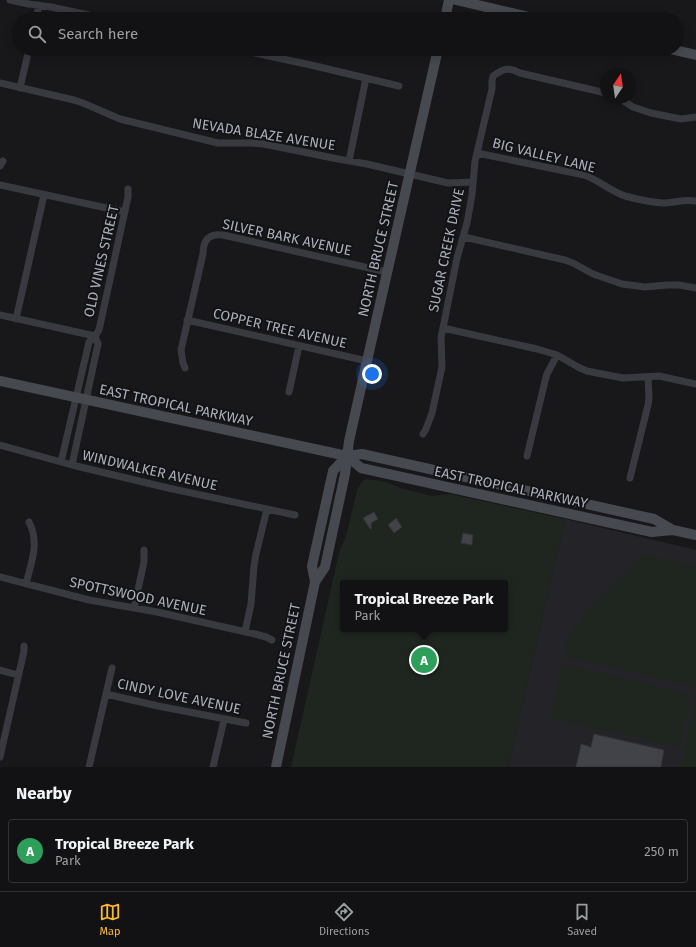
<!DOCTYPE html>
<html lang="en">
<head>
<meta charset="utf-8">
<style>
	:root { --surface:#121214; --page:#1b1b1d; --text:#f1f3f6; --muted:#9c9ea0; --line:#313234; --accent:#fcba2f }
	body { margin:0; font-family:"Fira Sans",sans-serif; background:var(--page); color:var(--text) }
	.compass { position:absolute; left:600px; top:68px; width:36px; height:36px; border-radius:50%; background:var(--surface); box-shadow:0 2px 10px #0003; rotate:13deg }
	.you { position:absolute; left:372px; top:374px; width:14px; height:14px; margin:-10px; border:3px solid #fff; border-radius:50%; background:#1a73e8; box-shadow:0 0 0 6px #1a73e833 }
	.badge { display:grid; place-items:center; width:26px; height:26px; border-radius:50%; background:var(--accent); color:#fff; font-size:13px; font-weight:700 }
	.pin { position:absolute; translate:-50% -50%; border:2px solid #fff; box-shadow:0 1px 4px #0006 }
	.popup { position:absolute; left:340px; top:580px; width:168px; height:52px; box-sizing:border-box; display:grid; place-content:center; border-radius:4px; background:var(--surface); filter:drop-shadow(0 1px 3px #0005); font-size:13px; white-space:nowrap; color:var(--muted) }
	.popup b { font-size:15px; color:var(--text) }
	.popup::after { content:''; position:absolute; left:50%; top:100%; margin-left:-8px; border:8px solid transparent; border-top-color:var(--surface) }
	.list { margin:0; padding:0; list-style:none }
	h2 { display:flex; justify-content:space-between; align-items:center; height:52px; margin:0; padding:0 16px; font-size:17px }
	h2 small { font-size:13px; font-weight:400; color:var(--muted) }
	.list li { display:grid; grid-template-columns:26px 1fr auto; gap:12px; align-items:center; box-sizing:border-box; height:64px; margin:0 8px 8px; padding:0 8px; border:1px solid var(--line); border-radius:4px }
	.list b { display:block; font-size:15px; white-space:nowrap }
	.list p { margin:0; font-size:13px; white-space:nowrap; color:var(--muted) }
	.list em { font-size:13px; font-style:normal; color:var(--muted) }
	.icon { flex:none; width:22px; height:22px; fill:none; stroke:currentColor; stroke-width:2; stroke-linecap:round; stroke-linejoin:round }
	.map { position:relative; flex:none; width:696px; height:767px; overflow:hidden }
	.search { position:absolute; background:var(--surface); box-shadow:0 2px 10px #0003; left:12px; right:12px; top:12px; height:44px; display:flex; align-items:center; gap:10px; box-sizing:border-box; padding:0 14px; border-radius:22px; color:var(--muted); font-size:15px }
	.sheet { height:124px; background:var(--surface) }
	nav { display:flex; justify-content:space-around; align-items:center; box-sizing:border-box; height:56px; border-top:1px solid var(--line); background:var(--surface); font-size:11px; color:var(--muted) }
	nav a { display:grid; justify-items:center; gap:2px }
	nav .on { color:var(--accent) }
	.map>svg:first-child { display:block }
	.built { fill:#242428 }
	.green { fill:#1e261f; fill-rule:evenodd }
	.building { fill:#424348; stroke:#323237 }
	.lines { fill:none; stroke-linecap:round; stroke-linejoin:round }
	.street { stroke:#393a40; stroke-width:7 }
	.secondary { stroke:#474950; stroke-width:10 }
	.labels { text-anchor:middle; stroke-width:4; stroke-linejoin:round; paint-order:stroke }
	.street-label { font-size:14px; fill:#aaafbb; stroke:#131316 }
</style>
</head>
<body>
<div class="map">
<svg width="696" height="767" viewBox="0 0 696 767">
	<rect width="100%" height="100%" fill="#18181b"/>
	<path class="built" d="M565,519l131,31v217h-188z"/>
	<path class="green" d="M367,479l19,3 14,6 31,8 19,-2 115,25 -57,248h-217l48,-214 7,-17 12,-49 6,-7zM343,583h162v46h-162z
		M645,555l51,11v121l-133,-31 7,-22 13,-20z
		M562,664l130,30 -13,53 -129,-29z
		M696,698v69h-16z"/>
	<path class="building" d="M374,512l4,7 -7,4 1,2h-2l2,3 -2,1 -7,-11z
		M396,518l6,9 -8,6 -6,-8z
		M463,533l10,2 -1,10 -11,-2z
		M594,734l70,16 -3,17h-85l5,-23 10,3z"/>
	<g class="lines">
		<path class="street" d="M10,0l19,4 22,3 56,12
			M36,19l3,-14
			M199,49l51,3 61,13 88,21
			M0,83l74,17 9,3 37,16 98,24h33l13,1 74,15 29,5 81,19 25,-1
			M20,88l9,-39
			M619,98l14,9 18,6 30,6 15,-2
			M477,153l107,22c15,5 26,16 41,21 11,3 26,6 37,7 12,0 22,-4 34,-2
			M349,161l17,-83
			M0,166l3,-5
			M0,185l125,27
			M464,237l101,23 8,3 20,11 29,10 23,3 22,-2h12l17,3
			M0,315l95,21
			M16,319l28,-124
			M187,320l180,41
			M443,328l94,21 20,6 21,12 9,4 10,2 26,5 36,-2 37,8
			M185,368l-2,-5 -2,-13 22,-96c0,-14 6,-21 20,-19l164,37
			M289,392l10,-46
			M423,434l3,-5 6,-16 10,-46 -1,-30 2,-9 14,-70 10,-35 5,-28 3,-34 17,-72v-8l1,-5c11,-8 16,-9 27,-3l86,20
			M0,445l72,20 96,23 127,27
			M527,456l18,-75 2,-7 10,-19
			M61,462l28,-120 6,-6 4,-6 29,-133v-8
			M72,465l26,-121 -3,-8
			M630,478l18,-73 1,-7 -1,-21
			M0,577l89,23 68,12 98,22 11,3 6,3
			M26,584c5,-21 14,-41 3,-62
			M134,608l10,-46v-12
			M245,632l6,-28 3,-38 2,-12 11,-45
			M0,670l18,5
			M106,694l52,12 88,17
			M0,757l24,-106v-5
			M89,767l23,-99
			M213,767l11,-47"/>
		<path class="secondary" d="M456,0l82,19
			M445,19l4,-19
			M670,49l26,6
			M0,381l347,75 15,-2 292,65 19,11 23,5
			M347,456l14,12 291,64 21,-2
			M315,582l10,-15 20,-93 4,-33 18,-80 71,-312
			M276,767l39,-185 -3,-16 21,-95 14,-15"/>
	</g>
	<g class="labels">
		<g class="street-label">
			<text transform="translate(264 134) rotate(9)" y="5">NEVADA BLAZE AVENUE</text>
			<text transform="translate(544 155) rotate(14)" y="5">BIG VALLEY LANE</text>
			<text transform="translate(287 237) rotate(12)" y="5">SILVER BARK AVENUE</text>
			<text transform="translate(378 249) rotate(-77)" y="5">NORTH BRUCE STREET</text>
			<text transform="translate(446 250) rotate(-78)" y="5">SUGAR CREEK DRIVE</text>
			<text transform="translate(101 261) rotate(-77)" y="5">OLD VINES STREET</text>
			<text transform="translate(280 328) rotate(13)" y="5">COPPER TREE AVENUE</text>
			<text transform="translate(176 405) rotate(12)" y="5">EAST TROPICAL PARKWAY</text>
			<text transform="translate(150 470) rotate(13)" y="5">WINDWALKER AVENUE</text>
			<text transform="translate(511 487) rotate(12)" y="5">EAST TROPICAL PARKWAY</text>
			<text transform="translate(138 596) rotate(12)" y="5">SPOTTSWOOD AVENUE</text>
			<text transform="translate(281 671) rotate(-78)" y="5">NORTH BRUCE STREET</text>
			<text transform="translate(179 696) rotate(12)" y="5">CINDY LOVE AVENUE</text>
		</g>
	</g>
</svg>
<svg class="compass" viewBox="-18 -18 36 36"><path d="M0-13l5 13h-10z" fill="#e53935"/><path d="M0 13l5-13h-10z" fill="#9c9ea0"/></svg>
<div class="you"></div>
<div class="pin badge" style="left:424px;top:660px;background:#2e9e5b">A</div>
<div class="popup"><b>Tropical Breeze Park</b>Park</div>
<div class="search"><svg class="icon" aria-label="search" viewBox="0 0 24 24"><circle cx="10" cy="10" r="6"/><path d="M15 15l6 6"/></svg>Search here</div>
</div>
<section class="sheet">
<h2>Nearby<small></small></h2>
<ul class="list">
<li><span class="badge" style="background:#2e9e5b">A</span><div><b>Tropical Breeze Park</b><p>Park</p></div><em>250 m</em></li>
</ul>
</section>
<nav>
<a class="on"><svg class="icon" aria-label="map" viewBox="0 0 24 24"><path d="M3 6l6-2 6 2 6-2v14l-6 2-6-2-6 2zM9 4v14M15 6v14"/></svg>Map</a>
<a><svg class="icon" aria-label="directions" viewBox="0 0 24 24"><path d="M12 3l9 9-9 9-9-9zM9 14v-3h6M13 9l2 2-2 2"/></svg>Directions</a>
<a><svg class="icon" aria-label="saved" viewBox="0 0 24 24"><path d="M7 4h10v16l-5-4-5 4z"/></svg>Saved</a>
</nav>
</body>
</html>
